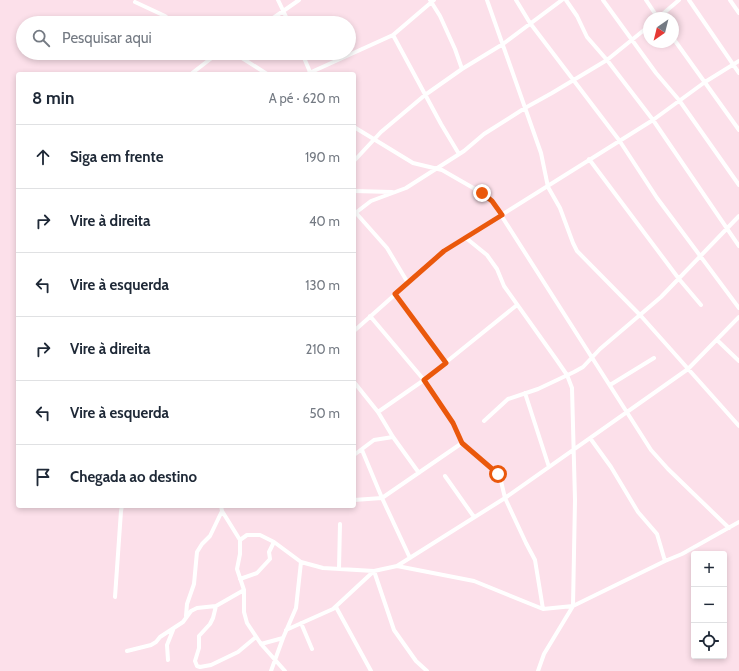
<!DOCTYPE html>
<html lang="pt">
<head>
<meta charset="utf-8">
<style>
	:root { --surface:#fff; --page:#f6f6f7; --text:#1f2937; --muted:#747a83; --line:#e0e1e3 }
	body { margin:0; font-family:Cabin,sans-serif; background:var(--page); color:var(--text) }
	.controls { position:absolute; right:12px; bottom:12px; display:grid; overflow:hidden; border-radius:4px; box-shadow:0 2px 6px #0003 }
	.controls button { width:36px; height:36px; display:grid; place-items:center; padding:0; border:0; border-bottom:1px solid var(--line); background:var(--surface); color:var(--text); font:20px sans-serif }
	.compass { position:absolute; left:643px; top:12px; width:36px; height:36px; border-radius:50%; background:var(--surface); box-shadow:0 2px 6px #0003; rotate:215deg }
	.stop { position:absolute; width:12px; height:12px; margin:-9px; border:3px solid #ea580c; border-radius:50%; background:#fff }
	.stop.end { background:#ea580c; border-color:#fff; box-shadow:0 1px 4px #0008 }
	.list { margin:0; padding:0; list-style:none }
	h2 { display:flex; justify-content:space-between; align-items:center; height:52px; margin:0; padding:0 16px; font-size:17px }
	h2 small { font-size:13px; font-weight:400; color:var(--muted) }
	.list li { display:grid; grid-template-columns:26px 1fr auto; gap:12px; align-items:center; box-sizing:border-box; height:64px; padding:0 16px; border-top:1px solid var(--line) }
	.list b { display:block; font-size:15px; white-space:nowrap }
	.list em { font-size:13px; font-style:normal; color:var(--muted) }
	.icon { flex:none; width:22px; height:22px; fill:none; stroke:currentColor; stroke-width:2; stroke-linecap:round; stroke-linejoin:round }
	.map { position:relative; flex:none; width:739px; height:671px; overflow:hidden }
	.search { position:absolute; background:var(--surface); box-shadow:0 2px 6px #0003; left:16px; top:16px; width:340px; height:44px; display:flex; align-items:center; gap:10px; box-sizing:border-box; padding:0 14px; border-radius:22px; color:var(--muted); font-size:15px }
	.panel { position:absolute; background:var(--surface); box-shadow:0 2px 6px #0003; left:16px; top:72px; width:340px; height:436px; border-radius:4px }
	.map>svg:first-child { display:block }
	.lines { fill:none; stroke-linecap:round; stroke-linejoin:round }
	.minor { stroke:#fff; stroke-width:4 }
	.route { stroke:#ea580c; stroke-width:5 }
</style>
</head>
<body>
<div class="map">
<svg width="739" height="671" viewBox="0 0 739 671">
	<rect width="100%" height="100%" fill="#fce0ea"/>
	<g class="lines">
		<path class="minor" d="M278,0l11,23
			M430,0l10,16 15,33 7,20
			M487,0l54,153 7,34 12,21 13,35 4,8 64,65 98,110
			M516,0l14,23 89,117 38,58 82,110
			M566,0l11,16 10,21 20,23 46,60 86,126
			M603,0l53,73 23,27 60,85
			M646,0l12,18
			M689,0l50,73
			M730,0l9,13
			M135,2l30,14 9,7
			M658,18l21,-18
			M266,23l33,-23
			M393,35l48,89 18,30
			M673,38l66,92
			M234,53l33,21
			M302,53l8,19
			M191,74l27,-21
			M307,74l86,-39 41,-35
			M354,127l59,36 29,7 40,23 10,8 159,249 17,19 61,59
			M589,159l90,120 22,26
			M354,161l27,-29 44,-37 37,-26 41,-25 59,-44
			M354,191l38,1
			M356,213l31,35 21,35
			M354,214l17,-13 35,-13 58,-37 20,-17 41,-26 27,-15 55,-33 42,-34
			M466,238l21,17 10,14 7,17 52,73 11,16 5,13 3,112 -2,106 -29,48 -6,17
			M395,294l51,69
			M370,316l54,64 29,43 9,20 36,31 3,7 4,17 21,45 9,17 8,49
			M354,331l90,-80 209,-131 52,-38 34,-21
			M717,340l22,21
			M354,382l24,30 15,25 26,36
			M610,385l44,-27
			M525,393l24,74
			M378,412l46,-32 93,-75
			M484,421l24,-22 30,-10 36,-17 9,-5 17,-18 61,-52 78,-81
			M590,438l21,29 27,45 19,22 8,27
			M362,450l20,48 28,60
			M354,455l20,-15 19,-3
			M445,476l29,41
			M354,500l28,-2 80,-55
			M221,506l1,5 18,29v14l-3,15 7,21v22l3,11 14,21 24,27
			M240,540l7,-5h13l14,7 27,20 22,6 51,3 23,-5 108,-68 183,-129 51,-52
			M397,566l77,15 69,28 30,-3 92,-45 17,-7 57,-32
			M339,569l1,-45
			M374,571l20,59 22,31 11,10
			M240,579l17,-6 13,-14 -1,-7 5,-10
			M115,597l6,-86 1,-5
			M216,606l-3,12 -3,6 -11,12v12l-4,13 2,5 3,1 11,-2 27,-13 18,-15
			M336,607l35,64
			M186,616l1,-12 7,-20 3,-32 5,-8 8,-8 12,-25
			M301,623l11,26
			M286,630l47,-21 41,-38
			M261,644l22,-6
			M127,651l24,-6 5,-3 4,-5 23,-15 8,-11 6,-3 19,-2 28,-16
			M168,660l-1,-15 6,-15
			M271,671l12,-33 13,-30 5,-46"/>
	</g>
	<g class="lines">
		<path class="route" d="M482,193l10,8 10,14 -58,36 -49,43 51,69 -22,17 29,43 9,20 36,31"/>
	</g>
</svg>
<div class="controls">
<button>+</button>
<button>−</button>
<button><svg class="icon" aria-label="locate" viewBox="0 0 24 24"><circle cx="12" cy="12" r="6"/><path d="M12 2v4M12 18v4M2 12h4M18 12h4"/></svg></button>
</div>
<svg class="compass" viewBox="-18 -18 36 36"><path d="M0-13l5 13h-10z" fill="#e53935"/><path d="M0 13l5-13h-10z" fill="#747a83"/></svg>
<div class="stop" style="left:498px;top:474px"></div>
<div class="stop end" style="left:482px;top:193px"></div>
<div class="search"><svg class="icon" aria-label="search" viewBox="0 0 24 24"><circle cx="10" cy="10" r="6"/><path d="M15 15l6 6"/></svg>Pesquisar aqui</div>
<section class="panel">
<h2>8 min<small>A pé · 620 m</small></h2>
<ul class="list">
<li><svg class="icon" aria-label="ahead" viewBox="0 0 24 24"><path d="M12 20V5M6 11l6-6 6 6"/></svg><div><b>Siga em frente</b></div><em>190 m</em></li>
<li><svg class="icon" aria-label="right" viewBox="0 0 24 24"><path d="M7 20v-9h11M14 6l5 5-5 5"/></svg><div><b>Vire à direita</b></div><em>40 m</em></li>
<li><svg class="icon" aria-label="left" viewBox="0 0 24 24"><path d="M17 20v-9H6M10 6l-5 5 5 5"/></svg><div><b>Vire à esquerda</b></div><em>130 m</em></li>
<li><svg class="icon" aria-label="right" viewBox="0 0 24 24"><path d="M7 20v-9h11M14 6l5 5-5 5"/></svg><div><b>Vire à direita</b></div><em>210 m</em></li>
<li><svg class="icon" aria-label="left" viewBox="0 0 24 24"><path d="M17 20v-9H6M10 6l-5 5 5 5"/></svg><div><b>Vire à esquerda</b></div><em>50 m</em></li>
<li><svg class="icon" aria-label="arrive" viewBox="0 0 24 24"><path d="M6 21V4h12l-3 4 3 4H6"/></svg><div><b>Chegada ao destino</b></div></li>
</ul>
</section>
</div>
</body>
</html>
